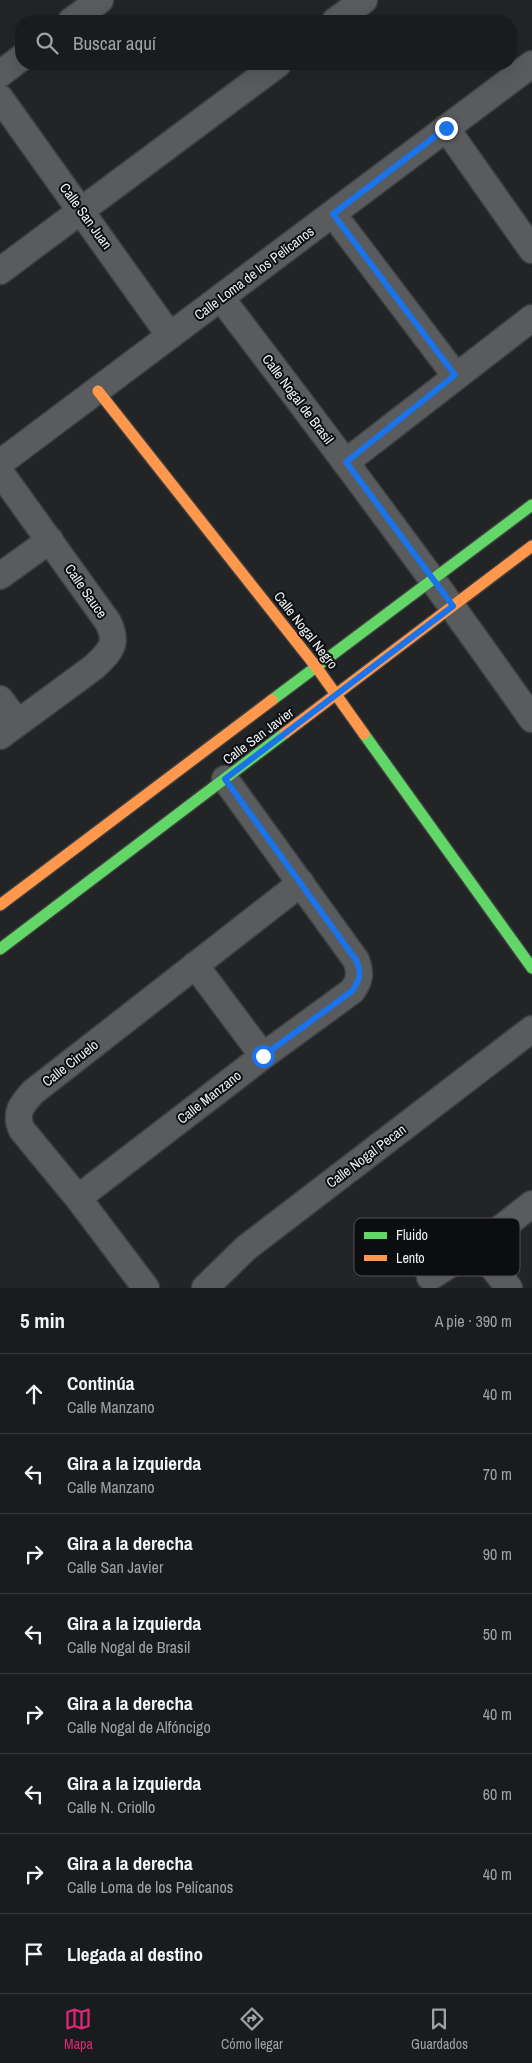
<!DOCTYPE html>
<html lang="es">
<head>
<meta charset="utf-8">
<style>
	:root { --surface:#1a1b1c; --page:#232425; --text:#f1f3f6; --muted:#9fa1a3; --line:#38393b; --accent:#db2777 }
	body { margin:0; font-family:"Archivo Narrow",sans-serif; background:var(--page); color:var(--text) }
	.stop { position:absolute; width:15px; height:15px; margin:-11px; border:4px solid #1a73e8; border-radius:50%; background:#fff }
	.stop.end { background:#1a73e8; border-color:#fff; box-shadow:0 1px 5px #0008 }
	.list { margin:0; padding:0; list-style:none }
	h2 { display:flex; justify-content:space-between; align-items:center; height:65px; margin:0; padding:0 20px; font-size:21px }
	h2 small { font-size:16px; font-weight:400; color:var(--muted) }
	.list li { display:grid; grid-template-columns:32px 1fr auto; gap:15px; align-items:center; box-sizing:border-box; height:80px; padding:0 20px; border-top:1px solid var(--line) }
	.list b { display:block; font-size:19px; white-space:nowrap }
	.list p { margin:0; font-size:16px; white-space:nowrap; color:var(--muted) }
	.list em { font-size:16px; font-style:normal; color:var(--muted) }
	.icon { flex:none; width:28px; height:28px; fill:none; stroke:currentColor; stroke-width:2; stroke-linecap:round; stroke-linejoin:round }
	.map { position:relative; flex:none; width:532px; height:1288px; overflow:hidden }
	.search { position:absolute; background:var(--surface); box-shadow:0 5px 20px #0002; left:15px; right:15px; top:15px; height:55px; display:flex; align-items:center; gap:12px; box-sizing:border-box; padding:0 18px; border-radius:20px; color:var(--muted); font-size:19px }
	.sheet { height:705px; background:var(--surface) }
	nav { display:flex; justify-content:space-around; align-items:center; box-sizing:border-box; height:70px; border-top:1px solid var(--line); background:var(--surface); font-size:14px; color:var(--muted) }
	nav a { display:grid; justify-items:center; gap:2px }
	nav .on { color:var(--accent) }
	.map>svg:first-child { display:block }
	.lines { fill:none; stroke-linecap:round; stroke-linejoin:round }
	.street-casing { stroke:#3d3e40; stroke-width:29 }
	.fast-casing { stroke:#3d3e40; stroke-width:14 }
	.slow-casing { stroke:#3d3e40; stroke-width:14 }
	.street { stroke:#595b5c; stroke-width:26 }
	.fast { stroke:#63d668; stroke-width:11 }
	.slow { stroke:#ff974d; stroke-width:11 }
	.route { stroke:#1a73e8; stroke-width:6 }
	.labels { text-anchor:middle; stroke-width:4; stroke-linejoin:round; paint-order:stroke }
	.street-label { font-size:14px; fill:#eef0f2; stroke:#0c0d0e }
	.key { fill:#0c0d0e; stroke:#505152; stroke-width:1 }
	.key-label { font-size:14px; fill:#eef0f2 }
</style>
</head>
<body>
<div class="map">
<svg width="532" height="1288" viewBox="0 0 532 1288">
	<rect width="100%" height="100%" fill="#222426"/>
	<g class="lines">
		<defs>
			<path id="street" d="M71,21l29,-21
				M335,21l29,-21
				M0,74l21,-16
				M0,98l170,238
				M446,128l86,122
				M333,214l122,161
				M0,271l278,-207
				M221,298c106,139 211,278 311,421
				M346,462l186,-144
				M0,463l532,-399
				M0,472l108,150c11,23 2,29 -14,45l-94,69
				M0,576l50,-36
				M0,699l18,24
				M195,965l68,91
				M78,1198l185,-142 89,-65c8,-11 9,-18 4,-31l-131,-181
				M477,1247l32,41
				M430,1277l47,-30 55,-43
				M146,1288l-68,-90 -56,-68c-8,-17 0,-26 11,-38l268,-209
				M205,1288l41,-40 286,-219"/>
			<path id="fast" d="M272,700l260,-195
				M364,734l168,234
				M0,949l285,-216"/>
			<path id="slow" d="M98,391l219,277 47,66
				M285,733l247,-187
				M0,905l272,-205"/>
		</defs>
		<use href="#street" class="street-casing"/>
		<use href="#fast" class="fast-casing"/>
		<use href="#slow" class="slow-casing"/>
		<use href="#street" class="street"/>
		<use href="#fast" class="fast"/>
		<use href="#slow" class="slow"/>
	</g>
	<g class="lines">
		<path class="route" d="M263,1056l89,-65c8,-11 10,-18 4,-31l-131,-181 228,-173 -107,-144 109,-87 -122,-161 113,-86"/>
	</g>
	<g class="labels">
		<g class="street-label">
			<text transform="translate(86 216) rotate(54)" y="5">Calle San Juan</text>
			<text transform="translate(254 273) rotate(-37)" y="5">Calle Loma de los Pelícanos</text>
			<text transform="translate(298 399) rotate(53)" y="5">Calle Nogal de Brasil</text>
			<text transform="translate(86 591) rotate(55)" y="5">Calle Sauce</text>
			<text transform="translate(306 630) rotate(52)" y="5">Calle Nogal Negro</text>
			<text transform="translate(258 736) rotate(-37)" y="5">Calle San Javier</text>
			<text transform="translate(70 1063) rotate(-38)" y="5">Calle Ciruelo</text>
			<text transform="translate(209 1097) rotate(-38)" y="5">Calle Manzano</text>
			<text transform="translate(366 1156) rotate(-37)" y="5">Calle Nogal Pecan</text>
		</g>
	</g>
	<rect x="354" y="1218" width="166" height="58" rx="8" class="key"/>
	<rect x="364" y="1232" width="23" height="7" fill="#63d668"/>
	<rect x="364" y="1255" width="23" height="6" fill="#ff974d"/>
	<g class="key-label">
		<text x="396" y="1240">Fluido</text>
		<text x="396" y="1263">Lento</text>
	</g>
</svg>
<div class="stop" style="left:263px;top:1056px"></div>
<div class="stop end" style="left:446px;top:128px"></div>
<div class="search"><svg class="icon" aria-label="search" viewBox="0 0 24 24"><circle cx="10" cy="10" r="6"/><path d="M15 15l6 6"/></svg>Buscar aquí</div>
</div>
<section class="sheet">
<h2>5 min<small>A pie · 390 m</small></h2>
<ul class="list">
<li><svg class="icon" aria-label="ahead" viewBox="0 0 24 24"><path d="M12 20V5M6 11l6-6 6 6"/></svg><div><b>Continúa</b><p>Calle Manzano</p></div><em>40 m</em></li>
<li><svg class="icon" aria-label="left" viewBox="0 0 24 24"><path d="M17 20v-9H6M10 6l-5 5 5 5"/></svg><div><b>Gira a la izquierda</b><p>Calle Manzano</p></div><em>70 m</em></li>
<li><svg class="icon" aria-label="right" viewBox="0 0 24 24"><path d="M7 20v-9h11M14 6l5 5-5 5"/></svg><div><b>Gira a la derecha</b><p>Calle San Javier</p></div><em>90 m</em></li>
<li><svg class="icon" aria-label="left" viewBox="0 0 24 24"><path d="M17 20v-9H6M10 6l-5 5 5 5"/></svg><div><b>Gira a la izquierda</b><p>Calle Nogal de Brasil</p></div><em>50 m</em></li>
<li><svg class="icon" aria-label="right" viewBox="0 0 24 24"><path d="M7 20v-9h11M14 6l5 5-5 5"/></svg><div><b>Gira a la derecha</b><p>Calle Nogal de Alfóncigo</p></div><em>40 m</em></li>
<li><svg class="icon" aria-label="left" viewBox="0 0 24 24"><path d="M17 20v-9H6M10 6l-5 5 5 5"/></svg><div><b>Gira a la izquierda</b><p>Calle N. Criollo</p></div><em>60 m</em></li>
<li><svg class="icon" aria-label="right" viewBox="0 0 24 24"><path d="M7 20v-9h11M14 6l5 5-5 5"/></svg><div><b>Gira a la derecha</b><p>Calle Loma de los Pelícanos</p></div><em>40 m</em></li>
<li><svg class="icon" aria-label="arrive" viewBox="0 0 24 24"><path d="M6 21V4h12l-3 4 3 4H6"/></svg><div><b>Llegada al destino</b></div></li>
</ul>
</section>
<nav>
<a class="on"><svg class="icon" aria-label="map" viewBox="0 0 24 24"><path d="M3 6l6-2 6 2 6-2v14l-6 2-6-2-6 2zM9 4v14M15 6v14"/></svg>Mapa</a>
<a><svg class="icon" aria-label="directions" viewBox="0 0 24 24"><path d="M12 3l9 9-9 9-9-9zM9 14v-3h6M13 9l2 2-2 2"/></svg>Cómo llegar</a>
<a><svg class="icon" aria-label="saved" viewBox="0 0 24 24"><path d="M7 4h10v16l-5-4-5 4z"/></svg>Guardados</a>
</nav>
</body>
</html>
